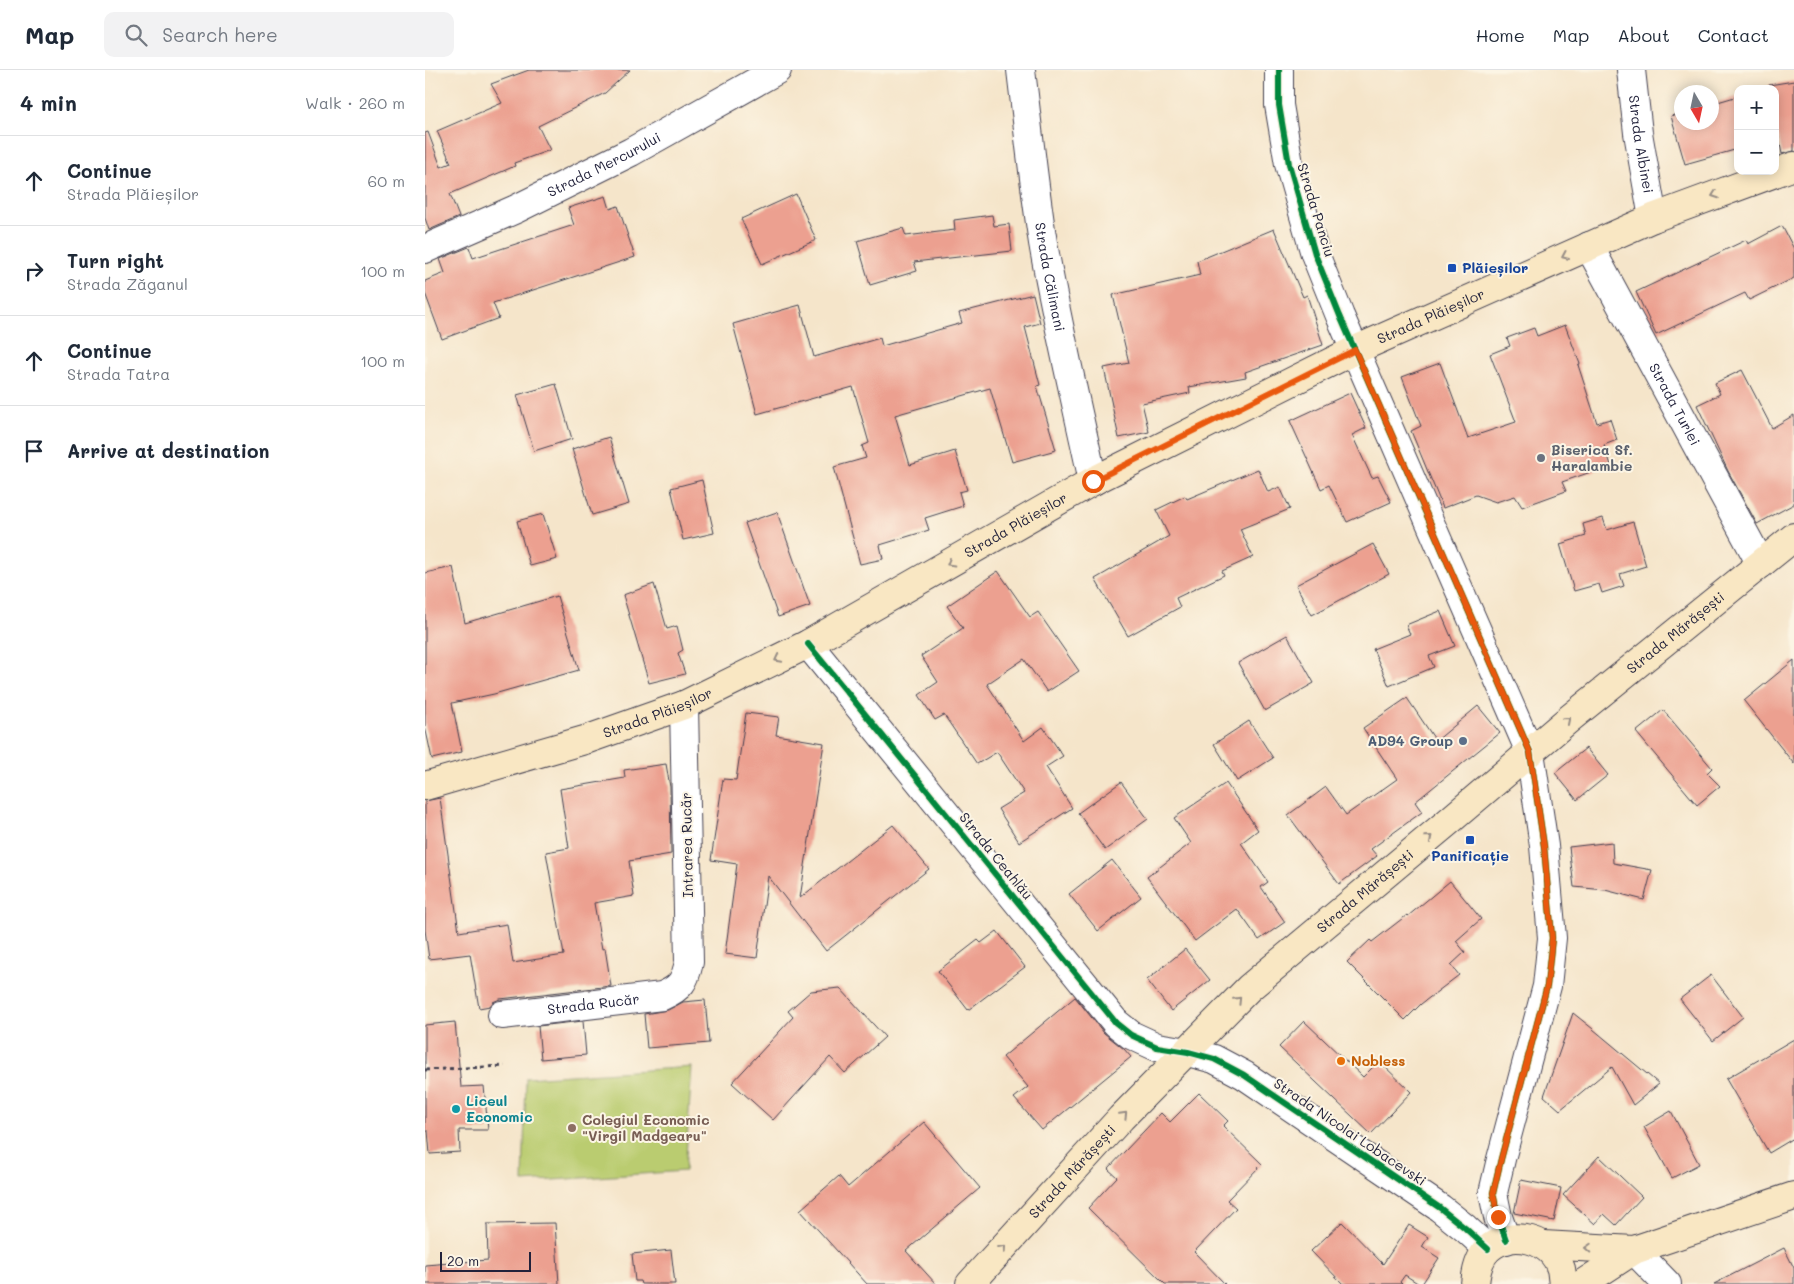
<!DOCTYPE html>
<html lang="en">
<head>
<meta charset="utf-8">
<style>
	:root { --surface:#fff; --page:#f2f2f3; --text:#1f2937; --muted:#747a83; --line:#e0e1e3 }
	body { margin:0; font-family:Mali,sans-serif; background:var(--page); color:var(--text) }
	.controls { position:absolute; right:15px; top:15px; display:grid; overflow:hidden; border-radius:10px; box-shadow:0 2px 12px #0003 }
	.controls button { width:45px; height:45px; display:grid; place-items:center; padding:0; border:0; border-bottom:1px solid var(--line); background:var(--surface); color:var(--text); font:25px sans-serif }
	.compass { position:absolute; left:1249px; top:15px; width:45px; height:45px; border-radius:50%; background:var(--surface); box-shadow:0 2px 12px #0003; rotate:171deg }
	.scale { position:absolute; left:15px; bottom:12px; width:91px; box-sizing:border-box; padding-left:5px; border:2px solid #22223b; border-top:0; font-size:14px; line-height:18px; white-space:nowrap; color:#22223b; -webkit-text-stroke:4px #fcf5e5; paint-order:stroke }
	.stop { position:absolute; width:15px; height:15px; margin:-11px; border:4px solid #ea580c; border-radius:50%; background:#fff }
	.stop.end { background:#ea580c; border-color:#fff; box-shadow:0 1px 5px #0008 }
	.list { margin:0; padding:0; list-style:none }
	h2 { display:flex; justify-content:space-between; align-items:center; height:65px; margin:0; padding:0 20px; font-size:21px }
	h2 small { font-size:16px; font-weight:400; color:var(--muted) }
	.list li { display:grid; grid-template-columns:32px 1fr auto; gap:15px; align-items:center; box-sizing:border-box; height:90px; padding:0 20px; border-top:1px solid var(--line) }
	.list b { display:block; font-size:19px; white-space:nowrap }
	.list p { margin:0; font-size:16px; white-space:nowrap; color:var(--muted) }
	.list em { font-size:16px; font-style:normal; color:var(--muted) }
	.icon { flex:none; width:28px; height:28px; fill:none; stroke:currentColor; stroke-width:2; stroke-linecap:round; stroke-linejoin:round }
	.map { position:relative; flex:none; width:1369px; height:1214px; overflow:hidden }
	header { display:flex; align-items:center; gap:30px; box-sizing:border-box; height:70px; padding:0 25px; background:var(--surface); border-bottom:1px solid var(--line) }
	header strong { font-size:24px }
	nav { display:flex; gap:28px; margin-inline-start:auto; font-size:18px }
	.search { width:350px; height:45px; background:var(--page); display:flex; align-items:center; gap:12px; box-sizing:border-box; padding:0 18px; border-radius:10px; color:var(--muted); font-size:19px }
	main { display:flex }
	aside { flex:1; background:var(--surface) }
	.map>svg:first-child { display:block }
	.green { fill:#bacc70; stroke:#6e7756 }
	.building { fill:#eca090 }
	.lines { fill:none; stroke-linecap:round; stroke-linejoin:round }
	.street-casing { stroke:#423f50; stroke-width:30 }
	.secondary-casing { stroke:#423f50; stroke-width:30 }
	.path { stroke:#423f50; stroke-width:3; stroke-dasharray:4 4; stroke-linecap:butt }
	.street { stroke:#fff; stroke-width:28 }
	.secondary { stroke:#f9e7c3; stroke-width:28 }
	.cycleway-casing { stroke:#fcf5e5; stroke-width:9 }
	.cycleway { stroke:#00873e; stroke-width:6 }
	.oneway { stroke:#988e86 }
	.route { stroke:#ea580c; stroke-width:6 }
	.transit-dot { fill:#1a4fb4; stroke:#fcf5e5; stroke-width:2 }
	.worship-dot { fill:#6b7280; stroke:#fcf5e5; stroke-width:2 }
	.service-dot { fill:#5c6f8a; stroke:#fcf5e5; stroke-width:2 }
	.food-dot { fill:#e8710a; stroke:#fcf5e5; stroke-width:2 }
	.culture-dot { fill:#0f9aa8; stroke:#fcf5e5; stroke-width:2 }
	.education-dot { fill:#8d6e63; stroke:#fcf5e5; stroke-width:2 }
	.labels { text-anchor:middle; stroke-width:4; stroke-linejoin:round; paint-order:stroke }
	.street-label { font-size:14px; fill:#22223b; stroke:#fcf5e5 }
	.transit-label { font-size:14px; font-weight:bold; fill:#164399; stroke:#fcf5e5; text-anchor:start }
	.worship-label { font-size:14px; font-weight:bold; fill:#5b616d; stroke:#fcf5e5; text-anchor:start }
	.service-label { font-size:14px; font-weight:bold; fill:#4e5e75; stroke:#fcf5e5; text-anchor:end }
	.food-label { font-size:14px; font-weight:bold; fill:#c56008; stroke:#fcf5e5; text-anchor:start }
	.culture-label { font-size:14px; font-weight:bold; fill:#0d838f; stroke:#fcf5e5; text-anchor:start }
	.education-label { font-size:14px; font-weight:bold; fill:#785e54; stroke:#fcf5e5; text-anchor:start }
</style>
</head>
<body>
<header>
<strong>Map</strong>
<div class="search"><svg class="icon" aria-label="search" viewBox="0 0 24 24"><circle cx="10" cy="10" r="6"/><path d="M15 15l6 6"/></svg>Search here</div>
<nav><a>Home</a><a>Map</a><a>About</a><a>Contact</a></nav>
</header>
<main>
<aside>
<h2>4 min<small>Walk · 260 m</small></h2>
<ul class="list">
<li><svg class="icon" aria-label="ahead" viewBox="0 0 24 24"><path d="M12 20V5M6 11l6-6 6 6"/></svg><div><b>Continue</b><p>Strada Plăieșilor</p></div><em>60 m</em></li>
<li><svg class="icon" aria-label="right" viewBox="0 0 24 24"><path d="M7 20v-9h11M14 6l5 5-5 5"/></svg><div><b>Turn right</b><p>Strada Zăganul</p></div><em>100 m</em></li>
<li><svg class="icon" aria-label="ahead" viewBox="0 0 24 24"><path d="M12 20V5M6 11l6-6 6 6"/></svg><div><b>Continue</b><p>Strada Tatra</p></div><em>100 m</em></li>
<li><svg class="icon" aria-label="arrive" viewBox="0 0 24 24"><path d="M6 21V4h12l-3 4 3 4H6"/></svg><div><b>Arrive at destination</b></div></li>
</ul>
</aside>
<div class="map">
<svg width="1369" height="1214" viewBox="0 0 1369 1214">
	<rect width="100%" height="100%" fill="#fcf5e5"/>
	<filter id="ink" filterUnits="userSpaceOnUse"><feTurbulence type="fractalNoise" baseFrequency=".02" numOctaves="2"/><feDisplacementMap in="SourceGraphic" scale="10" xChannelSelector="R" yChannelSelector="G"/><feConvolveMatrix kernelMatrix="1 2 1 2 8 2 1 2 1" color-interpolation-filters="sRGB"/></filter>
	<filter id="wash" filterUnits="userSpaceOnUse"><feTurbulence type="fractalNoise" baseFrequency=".0096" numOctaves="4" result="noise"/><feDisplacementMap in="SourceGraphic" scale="20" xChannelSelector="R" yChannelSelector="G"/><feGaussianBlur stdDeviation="1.12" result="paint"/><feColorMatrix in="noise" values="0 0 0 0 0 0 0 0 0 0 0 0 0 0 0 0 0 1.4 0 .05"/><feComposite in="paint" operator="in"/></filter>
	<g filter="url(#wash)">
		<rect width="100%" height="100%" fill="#f5e5ca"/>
		<path class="green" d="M267,997l-7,104 -162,11 3,-104z"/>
		<g id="blocks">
			<path class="building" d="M104,0h101l-25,23 -67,33 12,24 -36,13 1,3 -65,28 9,23 -30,13 -4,-12v-85l3,-1 13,35 10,-4 -14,-32 65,-28 -11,-19z
				M1369,11v70l-12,3 -7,-35v-30h-6v-4z
				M1313,26v53l-53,15 -14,-48 10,-3v9h30v-18z
				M371,124l20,46 -54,24 -21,-45z
				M181,126l4,13 8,-3 17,51 -142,46 6,15 -57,21 -17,-46v-12l20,-8 -5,-14 29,-12 4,11 101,-33 -6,-17z
				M567,145l2,11 15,-2 3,27 -98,11 3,9 -47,14 -13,-44 46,-13 3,8 49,-6 -1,-10z
				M1357,156l12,23v29l-45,22 -4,-7 -89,42 -20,-43 110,-52 2,4z
				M849,159l29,68 4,-2 16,50 -78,27 1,5 -57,10 1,6 -48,10 7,29 -30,6 -15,-70 25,-5 -16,-68 87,-20 -3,-14z
				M608,224l7,29 -15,4 15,58 -3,1 19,64 -44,12 -22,-74 -95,27 15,50 45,-14 12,39 -8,2 4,14 -38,12 4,12 -49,15 3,14 -23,5 -26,-97 32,-9 -4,-12 7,-3 -16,-56 -96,27 -24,-90 67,-19 14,52 66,-19 2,8 80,-23 -3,-10z
				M1140,255l15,39 -2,1 19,58 13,-4 7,21 -13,5 7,20 -49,17 4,9 -44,16 -7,-11 -19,6 -20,-7 -33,13 -32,-77 10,-5 -19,-49 38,-14 28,75 48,-16 -26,-68 20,-8 -3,-8 27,-10 3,8z
				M1317,300l30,58 22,-13v89l-37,20 -29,-53 -31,-66 23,-11 -5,-11z
				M131,314l16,55 -38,12 -17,-56z
				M925,323l16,35 -14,7 20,43 6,-2 13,26 -44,20 -18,-37 -8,4 -31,-68z
				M184,367l20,67 -37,11 -20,-66z
				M833,399l10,23 12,-5 10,22 -50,20 13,28 -31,14 2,4 -48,23 4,9 -52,29 -33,-57 74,-43 -13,-26 29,-14 2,3z
				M277,410l12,53 -31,7 -12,-52z
				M352,442l33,94 -32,11 -33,-94z
				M118,444l14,45 -27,7 -13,-45z
				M1178,448l4,12 26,-8 13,44 -26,8 4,12 -22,7 -3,-9 -25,7 -14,-47 26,-8 -3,-12z
				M948,474l16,30 -77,41 -16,-30z
				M28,497l12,56 92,-27 22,74 -85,24 -42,9 10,49 -30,7 -7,-33v-153z
				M573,501l32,46 8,-5 41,59 -32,21 -23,-33 -37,25 37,57 19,-14 20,29 -17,11 26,41 -53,34 -21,-33 26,-16 -27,-41 -20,12 -33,-49 -9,5 -16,-25 19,-13 -17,-26 42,-28 -16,-22z
				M229,514l13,45 10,-3 6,24 -5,3 7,21 -36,9 -26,-88z
				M1015,541l15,35 -26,10 5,11 -45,19 -16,-37 37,-15 -4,-9z
				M862,565l27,48 -49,28 -27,-48z
				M1369,590v104l-50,-63z
				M982,628l29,43 42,-35 22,27 -85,69 7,10 -51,37 6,7 -38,28 -51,-69 38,-28 20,28 51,-36 -34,-51z
				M1238,640l49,58 -5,5 13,13 -23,19 -61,-73z
				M321,643l33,4 -3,18 48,8 -24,155 93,-73 36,44 -103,82 -58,-75 -11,82 -32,-4 12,-90 -26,-4 12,-81 13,1z
				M824,651l24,37 -36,23 -23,-37z
				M1161,678l22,27 -31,25 -22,-27z
				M241,694l4,23 1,67 -42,7 5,35 -40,7 8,46 3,-1 6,38 -111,13 -7,3 -3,4 -11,2 -9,-54 -41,5 -4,-29v-129l15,-3 19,134 48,-8 6,39 51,-8 -18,-103 23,-4 -9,-59 65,-11 -1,-8z
				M696,712l27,37 -43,31 -27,-37z
				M801,713l32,47 -17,13 27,39 -7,5 24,35 -26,18 -22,-31 -42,32 -48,-64 44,-34 -17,-25z
				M1187,772l1,21 39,7 -8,30 -39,-10 -31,-3 -5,-40z
				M687,790l29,37 -43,34 -29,-37z
				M1025,811l31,38 -25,22 9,11 -14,13 8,10 -38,29 -16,16 -58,-58 23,-22 2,2 35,-27 1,1z
				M572,861l28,36 -57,43 -30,-39 40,-31 3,3z
				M760,879l25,31 -39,31 -24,-31z
				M1286,905l32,42 -30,24 -33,-42z
				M415,918l45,49 -40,36 -15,-16 -57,63 -41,-37 61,-66 -5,-6 23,-20z
				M650,927l29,36 20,16 7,8 -89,73 -28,-32 14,-11 -25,-30z
				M280,930l4,43 -62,5 -3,-34 24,-4 15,-8z
				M1148,943l20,16 66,55 -26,21 -21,-38 -52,43 -16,-14z
				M158,951l3,34 -45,4 -3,-33z
				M879,951l59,56 16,-16 32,31 -40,42 -92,-87z
				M30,952l6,65 23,-1 4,44h-29l1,22 -30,2 -2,-23h-3v-106z
				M1369,969v99l-25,15 -43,-74z
				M774,1023l29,28 -5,5 39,38 -35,36 9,8 -42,44 31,32h-60l-77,-76 29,-31 -9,-8 53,-56 9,9z
				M1246,1041l28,53 -27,14 -28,-51z
				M499,1052l56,66 -74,63 30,33h-69l-67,-74 39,-34 9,11z
				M1174,1086l43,41 -26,28 -12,-11 -9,10 -32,-29z
				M1096,1110l40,8 -7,33 -40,-8z
				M917,1152l41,42 26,-39 19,12 -6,10 17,11 -17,26h-3l-14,-9 -5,7 2,2h-59l-32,-33z
				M130,1153l4,61h-134v-19l63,-5 -1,-36z
				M1359,1178l10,20v16h-80z
				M246,1180l4,34h-34l-1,-3h-5l-3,-27z"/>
		</g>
	</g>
	<g filter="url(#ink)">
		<use href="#blocks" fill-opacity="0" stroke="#423f50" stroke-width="1"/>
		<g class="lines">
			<defs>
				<g id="street">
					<path id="s1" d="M596,0c7,58 13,116 22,173 14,80 33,159 50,238"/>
					<path d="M854,0v35l10,59 26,90 25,62 190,436 14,94 8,92 -5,48 -46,173 -8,34 5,24 8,23"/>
					<path id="s2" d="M1206,0l7,63 15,85"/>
					<path id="s3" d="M1164,176l172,318"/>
					<path id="s4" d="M0,179l91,-40 115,-57 146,-82"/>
					<path d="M383,574l308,379 15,12 26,12 31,5 26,7 30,16 196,133 25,20 23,21"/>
					<path id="s5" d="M77,945l160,-19c19,-8 23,-15 27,-34l-5,-257"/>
					<path d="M1209,1180l33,34"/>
				</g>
				<g id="secondary">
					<path id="s6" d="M0,716l163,-47 96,-34 124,-61 285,-163 262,-131 298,-132 141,-52"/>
					<path d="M1118,1175l91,5"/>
					<path id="s7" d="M545,1214l151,-166 128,-130 199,-166 121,-103 225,-182"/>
					<path d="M1050,1214c1,-12 4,-26 13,-35 24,-21 64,-10 73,20 1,4 1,10 2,15"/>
					<path d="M1157,1214l52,-34 160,-54"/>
				</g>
			</defs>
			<use href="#street" class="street-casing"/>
			<use href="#secondary" class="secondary-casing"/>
			<path class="path" d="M0,1000l80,-4"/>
			<use href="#street" class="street"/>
			<use href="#secondary" class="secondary"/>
			<defs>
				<path id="cycleway" d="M854,0v35l10,59 26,90 25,62 190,436 14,94 8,92 -5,48 -46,173 -8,34 5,24 8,23
					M383,574l308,379 15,12 26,12 31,5 26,7 30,16 196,133 25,20 23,21"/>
			</defs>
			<use href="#cycleway" class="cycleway-casing"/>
			<use href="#cycleway" class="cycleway"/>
		</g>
		<defs><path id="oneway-chevron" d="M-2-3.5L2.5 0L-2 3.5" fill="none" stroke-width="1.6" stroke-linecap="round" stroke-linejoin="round" transform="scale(1.25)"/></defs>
		<g class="oneway">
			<use href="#oneway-chevron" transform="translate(1290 125) rotate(160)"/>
			<use href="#oneway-chevron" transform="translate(1140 186) rotate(156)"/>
			<use href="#oneway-chevron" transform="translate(525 493) rotate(150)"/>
			<use href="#oneway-chevron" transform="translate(353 589) rotate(153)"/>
			<use href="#oneway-chevron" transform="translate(1142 650) rotate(-40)"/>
			<use href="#oneway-chevron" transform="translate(1004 768) rotate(-40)"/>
			<use href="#oneway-chevron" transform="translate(813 930) rotate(-46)"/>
			<use href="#oneway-chevron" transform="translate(699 1045) rotate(-46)"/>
			<use href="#oneway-chevron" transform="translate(578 1178) rotate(-48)"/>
			<use href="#oneway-chevron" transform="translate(1163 1178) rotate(-177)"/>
		</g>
	</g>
	<g class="lines" filter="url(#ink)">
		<path class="route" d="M668,411l262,-131 175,402 14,94 8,92 -5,48 -46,173 -8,34 5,24"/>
	</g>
	<g class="transit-dot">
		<rect x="1022" y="193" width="10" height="10" rx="2.5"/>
		<rect x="1040" y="765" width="10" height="10" rx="2.5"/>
	</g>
	<circle class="worship-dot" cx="1116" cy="388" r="5"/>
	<circle class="service-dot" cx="1038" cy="671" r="5"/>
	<circle class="food-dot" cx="916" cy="991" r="5"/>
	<circle class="culture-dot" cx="31" cy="1039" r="5"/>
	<circle class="education-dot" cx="147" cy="1058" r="5"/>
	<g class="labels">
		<g class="street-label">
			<text dy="5" stroke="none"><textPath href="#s2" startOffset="75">Strada Albinei</textPath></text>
			<text dy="5" stroke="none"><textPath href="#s4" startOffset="198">Strada Mercurului</textPath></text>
			<text transform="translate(891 140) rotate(73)" y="5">Strada Panciu</text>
			<text dy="5" stroke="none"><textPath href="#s1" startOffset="209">Strada Călimani</textPath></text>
			<text dy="5" stroke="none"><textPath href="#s6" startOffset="1114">Strada Plăieșilor</textPath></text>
			<text dy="5" stroke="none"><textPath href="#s3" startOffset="180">Strada Turlei</textPath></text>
			<text dy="5" stroke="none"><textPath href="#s6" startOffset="649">Strada Plăieșilor</textPath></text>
			<text dy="5" stroke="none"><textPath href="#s7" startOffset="962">Strada Mărășești</textPath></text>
			<text dy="5" stroke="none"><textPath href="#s6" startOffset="244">Strada Plăieșilor</textPath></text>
			<text transform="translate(262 775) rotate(-91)" y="5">Intrarea Rucăr</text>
			<text transform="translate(571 786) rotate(51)" y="5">Strada Ceahlău</text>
			<text dy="5" stroke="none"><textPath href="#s7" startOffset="558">Strada Mărășești</textPath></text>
			<text dy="5" stroke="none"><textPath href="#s5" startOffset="92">Strada Rucăr</textPath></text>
			<text transform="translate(925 1062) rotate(34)" y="5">Strada Nicolai Lobacevski</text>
			<text dy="5" stroke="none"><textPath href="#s7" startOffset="152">Strada Mărășești</textPath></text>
		</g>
		<g class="transit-label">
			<text x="1037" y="203">Plăieșilor</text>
			<text x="1045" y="791" text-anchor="middle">Panificație</text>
		</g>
		<g class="worship-label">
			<text x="1126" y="385">Biserica Sf.<tspan x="1126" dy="16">Haralambie</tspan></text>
		</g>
		<g class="service-label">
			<text x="1028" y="676">AD94 Group</text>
		</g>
		<g class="food-label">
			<text x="926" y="996">Nobless</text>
		</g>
		<g class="culture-label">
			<text x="41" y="1036">Liceul<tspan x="41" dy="16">Economic</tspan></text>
		</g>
		<g class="education-label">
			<text x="157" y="1055">Colegiul Economic<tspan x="157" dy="16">"Virgil Madgearu"</tspan></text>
		</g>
	</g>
</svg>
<div class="controls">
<button>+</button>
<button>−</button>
</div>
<svg class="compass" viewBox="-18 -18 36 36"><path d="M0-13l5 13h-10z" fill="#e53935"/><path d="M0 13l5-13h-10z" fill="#747a83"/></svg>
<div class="scale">20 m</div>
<div class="stop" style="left:668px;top:411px"></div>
<div class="stop end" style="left:1073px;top:1147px"></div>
</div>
</main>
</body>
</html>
